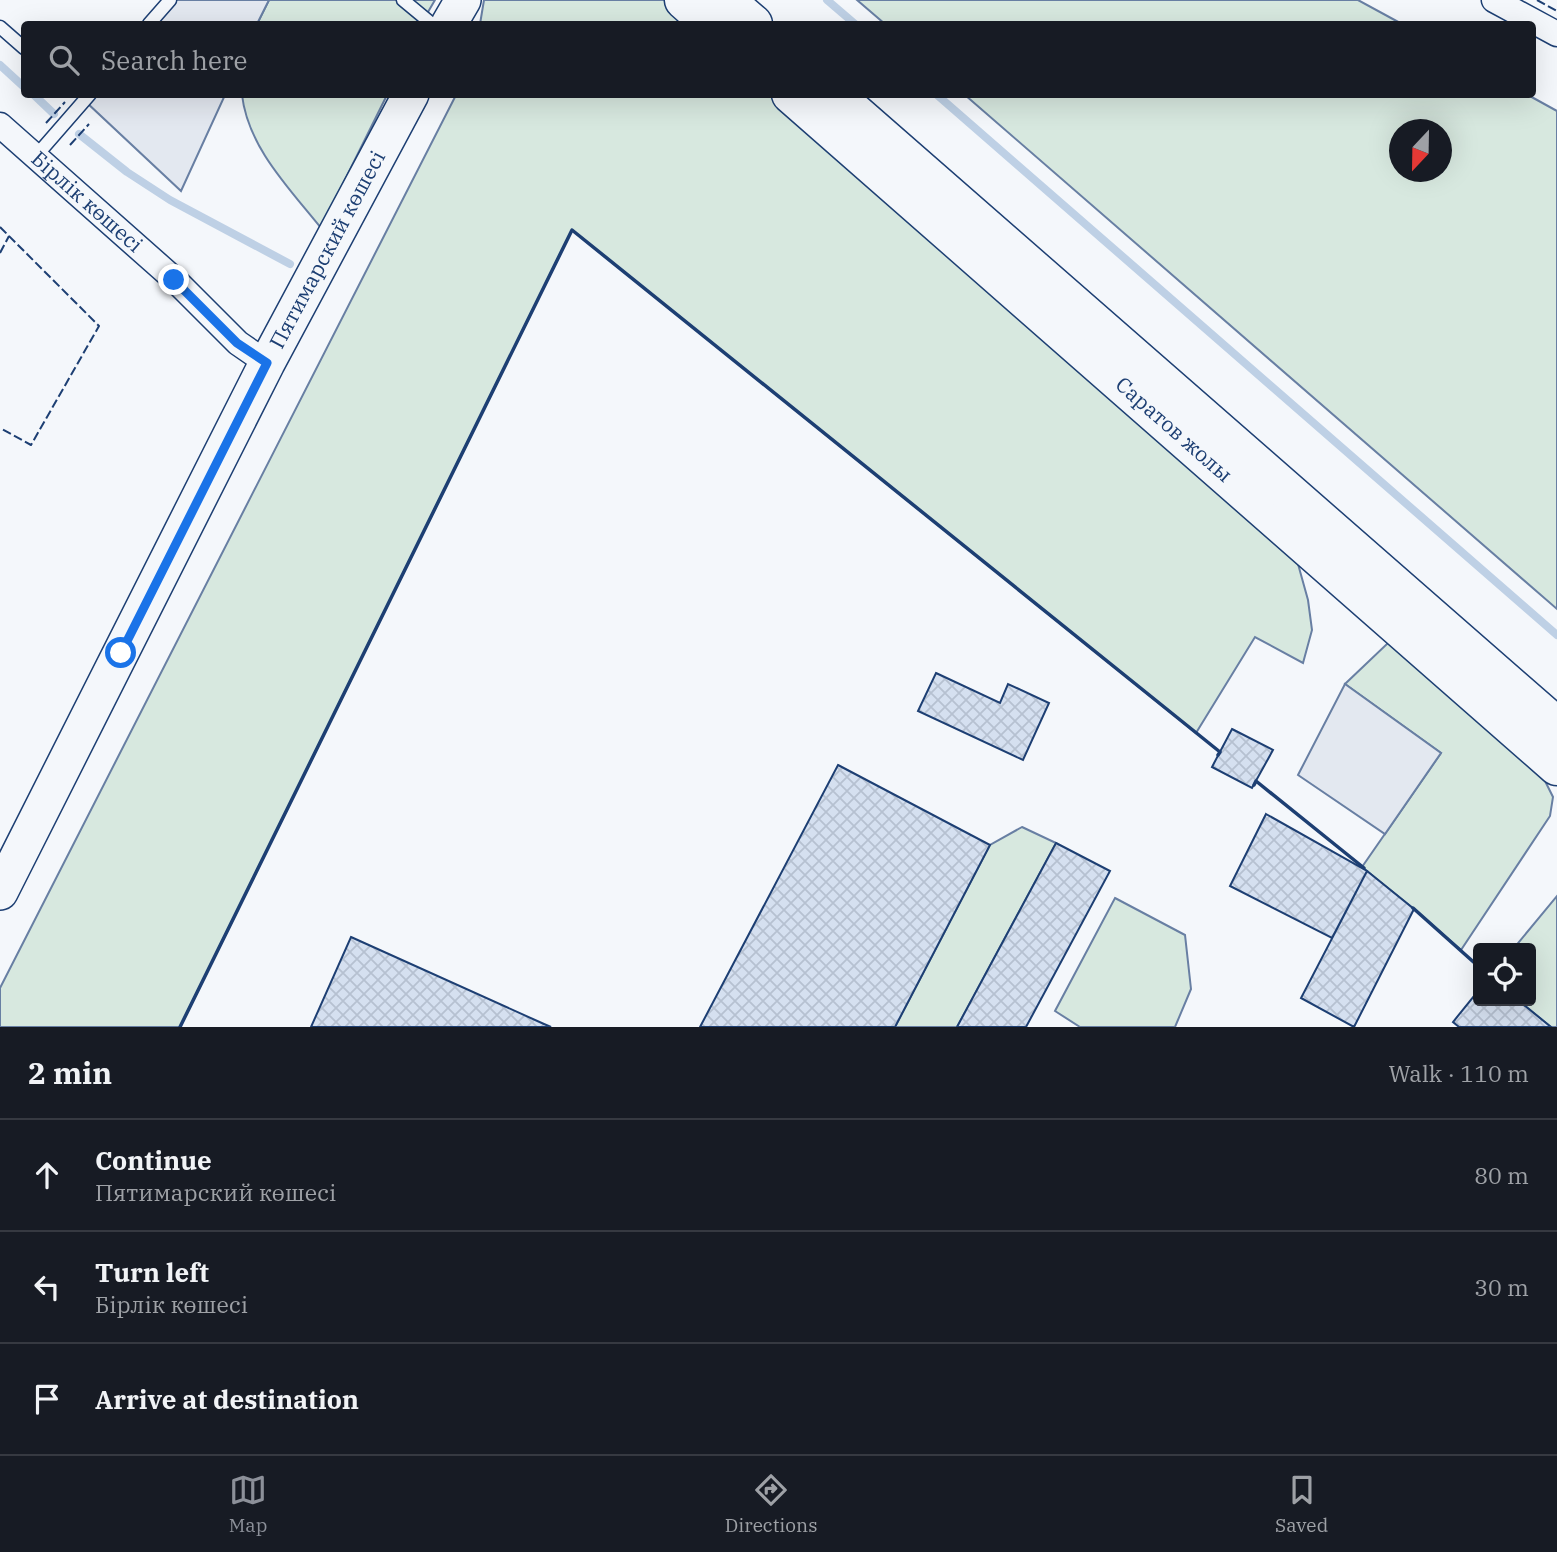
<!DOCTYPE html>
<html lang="en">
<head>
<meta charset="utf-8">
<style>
	:root { --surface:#171b24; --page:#242831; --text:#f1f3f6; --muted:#9ea1a6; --line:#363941; --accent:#8c9099 }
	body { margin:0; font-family:"IBM Plex Serif",serif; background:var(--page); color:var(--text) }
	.controls { position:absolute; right:21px; bottom:21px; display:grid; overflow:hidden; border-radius:7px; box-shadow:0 7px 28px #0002 }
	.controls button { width:63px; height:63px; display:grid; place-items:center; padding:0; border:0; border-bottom:2px solid var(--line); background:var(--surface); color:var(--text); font:35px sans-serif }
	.compass { position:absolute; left:1389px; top:119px; width:63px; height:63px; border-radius:50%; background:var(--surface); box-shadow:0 7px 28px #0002; rotate:202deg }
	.stop { position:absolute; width:21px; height:21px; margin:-16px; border:5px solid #1a73e8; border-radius:50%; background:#fff }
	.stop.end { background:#1a73e8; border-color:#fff; box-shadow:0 2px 7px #0008 }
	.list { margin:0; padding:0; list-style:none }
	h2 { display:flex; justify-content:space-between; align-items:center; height:91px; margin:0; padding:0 28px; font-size:30px }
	h2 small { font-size:23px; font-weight:400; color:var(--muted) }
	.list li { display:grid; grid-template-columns:46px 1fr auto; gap:21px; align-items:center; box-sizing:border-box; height:112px; padding:0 28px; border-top:2px solid var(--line) }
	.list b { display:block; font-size:26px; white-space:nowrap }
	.list p { margin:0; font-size:23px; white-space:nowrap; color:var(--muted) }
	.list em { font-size:23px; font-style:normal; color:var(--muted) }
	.icon { flex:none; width:38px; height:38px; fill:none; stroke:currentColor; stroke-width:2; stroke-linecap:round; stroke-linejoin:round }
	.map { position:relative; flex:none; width:1557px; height:1027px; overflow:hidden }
	.search { position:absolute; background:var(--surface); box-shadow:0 7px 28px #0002; left:21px; right:21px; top:21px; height:77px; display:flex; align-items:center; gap:18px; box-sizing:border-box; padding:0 24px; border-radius:7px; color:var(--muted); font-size:26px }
	.sheet { height:427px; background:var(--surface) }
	nav { display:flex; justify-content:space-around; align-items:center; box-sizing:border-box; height:98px; border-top:2px solid var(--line); background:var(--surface); font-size:19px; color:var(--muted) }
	nav a { display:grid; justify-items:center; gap:4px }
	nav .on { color:var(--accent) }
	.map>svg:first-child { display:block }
	.grass { fill:#d7e8df; stroke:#687fa3; stroke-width:2; fill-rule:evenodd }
	.parking { fill:#e3e8f0; stroke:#687fa3; stroke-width:2 }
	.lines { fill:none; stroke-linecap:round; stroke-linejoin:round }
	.stream { stroke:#bed0e5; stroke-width:8 }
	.building { fill:url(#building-cross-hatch); stroke:#1d3f73; stroke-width:2 }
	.service-casing { stroke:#1d3f73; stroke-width:15 }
	.minor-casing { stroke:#1d3f73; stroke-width:27 }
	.secondary-casing { stroke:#1d3f73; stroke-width:38 }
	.primary-casing { stroke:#1d3f73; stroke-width:41 }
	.service { stroke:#f4f7fb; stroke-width:12 }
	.minor { stroke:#f4f7fb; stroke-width:24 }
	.secondary { stroke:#f4f7fb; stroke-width:35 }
	.primary { stroke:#f4f7fb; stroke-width:38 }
	.fence { stroke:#1d3f73; stroke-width:2; stroke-dasharray:9 3.5; stroke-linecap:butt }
	.wall { stroke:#1d3f73; stroke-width:3.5 }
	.route { stroke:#1a73e8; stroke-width:9 }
	.labels { text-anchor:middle; stroke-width:5; stroke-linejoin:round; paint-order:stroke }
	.street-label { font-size:21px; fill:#1d3f73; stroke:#f4f7fb }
</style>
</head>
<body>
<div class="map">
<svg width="1557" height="1027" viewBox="0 0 1557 1027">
	<defs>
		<pattern id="building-cross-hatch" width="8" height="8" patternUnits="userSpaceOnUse" patternTransform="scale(1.75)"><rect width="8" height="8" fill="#d5e0f0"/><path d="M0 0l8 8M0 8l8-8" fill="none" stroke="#b6c1d1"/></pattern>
	</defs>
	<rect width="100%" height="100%" fill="#f4f7fb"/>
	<path class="grass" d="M269,0h166l-14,24h-164z
		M484,0h181l27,24h-212z
		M857,0h501l44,24h-517z
		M242,95h145l-66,133c-32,-40 -73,-81 -79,-133z
		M456,95h315l350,313 177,156 10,36 4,30 -9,33 -48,-26 -59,96 -624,-503 -392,797h-180v-39z
		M1528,95l29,16v498l-592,-514zM1400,130h42v42h-42z
		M1389,642l150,127 14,28 -3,19 -89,134 -47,-41 -52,-42 79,-114 -96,-69z
		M1022,827l34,16 -99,184h-62l95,-182z
		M1557,896v131h-6l-32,-26h12v-53h-17z
		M1115,898l70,37 6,54 -16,38h-95l-25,-16z"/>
	<path class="parking" d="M170,0h99l-12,24h-108z
		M90,94l135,1 -44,96 -96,-90z
		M1345,684l96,69 -56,81 -87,-59z"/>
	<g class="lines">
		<path class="stream" d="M827,0l28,24
			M0,65l24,22
			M33,94l21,20
			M936,94l621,541
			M79,134l48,38 43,28 120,64"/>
	</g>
	<path class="building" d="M936,673l64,30 8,-19 41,19 -26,57 -105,-49z
		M1232,729l41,21 -21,38 -40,-21z
		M838,765l152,80 -95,182h-195z
		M1266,814l101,57 -35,67 -102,-52z
		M1056,843l54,28 -84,156h-69z
		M1367,871l47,38 -60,118 -53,-29z
		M351,937l193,87 7,3h-240z
		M1478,991v10h41l32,26h-92l-6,-5z"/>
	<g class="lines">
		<defs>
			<path id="service" d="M403,0l29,24
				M149,24l21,-24
				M0,27l24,21
				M36,156l54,-62"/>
			<g id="minor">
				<path d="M1494,0l63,34"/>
				<path id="s1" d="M0,125l175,155 63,63 29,20"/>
			</g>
			<g id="secondary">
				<path d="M449,24l14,-24"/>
				<path id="s2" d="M0,892l267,-529 144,-269"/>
			</g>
			<g id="primary">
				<path d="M684,0l27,24"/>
				<path d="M725,0l28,24"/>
				<path id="s3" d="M791,94l766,672"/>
				<path d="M833,94l724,633"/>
			</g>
		</defs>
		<use href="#service" class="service-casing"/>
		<use href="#minor" class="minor-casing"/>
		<use href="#secondary" class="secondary-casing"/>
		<use href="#primary" class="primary-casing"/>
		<use href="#service" class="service"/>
		<use href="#minor" class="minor"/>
		<use href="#secondary" class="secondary"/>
		<use href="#primary" class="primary"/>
		<path class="fence" d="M1537,0l20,11
			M46,123l19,-21
			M70,145l19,-21
			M0,227l99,99 -68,119 -31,-17
			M0,253l9,-17"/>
		<path class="wall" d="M1254,785l2,-4 108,87
			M1413,908l65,58
			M180,1027l392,-797 648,522 -2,3"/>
	</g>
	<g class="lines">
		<path class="route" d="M121,653l146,-290 -30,-20 -63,-63"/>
	</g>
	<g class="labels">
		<g class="street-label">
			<text dy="7" stroke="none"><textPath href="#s1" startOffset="116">Бірлік көшесі</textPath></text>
			<text dy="7" stroke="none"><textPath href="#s2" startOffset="721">Пятимарский көшесі</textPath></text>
			<text dy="7" stroke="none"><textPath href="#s3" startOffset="509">Саратов жолы</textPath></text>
		</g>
	</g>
</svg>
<div class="controls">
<button><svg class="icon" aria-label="locate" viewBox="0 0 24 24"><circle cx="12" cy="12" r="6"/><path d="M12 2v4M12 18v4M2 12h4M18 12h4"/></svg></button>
</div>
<svg class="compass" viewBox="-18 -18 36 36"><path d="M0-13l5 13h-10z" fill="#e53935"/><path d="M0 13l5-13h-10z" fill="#9ea1a6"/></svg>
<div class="stop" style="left:121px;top:653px"></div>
<div class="stop end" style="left:174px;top:280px"></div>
<div class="search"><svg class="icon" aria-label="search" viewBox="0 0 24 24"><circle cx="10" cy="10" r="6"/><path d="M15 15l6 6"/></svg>Search here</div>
</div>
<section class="sheet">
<h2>2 min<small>Walk · 110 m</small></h2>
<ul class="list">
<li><svg class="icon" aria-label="ahead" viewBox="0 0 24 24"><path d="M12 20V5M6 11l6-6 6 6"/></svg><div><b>Continue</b><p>Пятимарский көшесі</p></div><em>80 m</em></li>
<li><svg class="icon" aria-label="left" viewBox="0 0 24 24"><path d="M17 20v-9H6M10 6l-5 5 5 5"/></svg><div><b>Turn left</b><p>Бірлік көшесі</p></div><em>30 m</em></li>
<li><svg class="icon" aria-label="arrive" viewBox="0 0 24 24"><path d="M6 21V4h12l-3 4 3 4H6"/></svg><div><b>Arrive at destination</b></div></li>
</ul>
</section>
<nav>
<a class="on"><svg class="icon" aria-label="map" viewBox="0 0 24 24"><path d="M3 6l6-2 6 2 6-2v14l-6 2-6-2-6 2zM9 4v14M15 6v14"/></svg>Map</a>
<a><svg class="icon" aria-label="directions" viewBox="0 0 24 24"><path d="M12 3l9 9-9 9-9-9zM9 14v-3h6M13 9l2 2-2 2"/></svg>Directions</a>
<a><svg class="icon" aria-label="saved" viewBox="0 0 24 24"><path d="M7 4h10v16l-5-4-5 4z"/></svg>Saved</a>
</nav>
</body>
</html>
